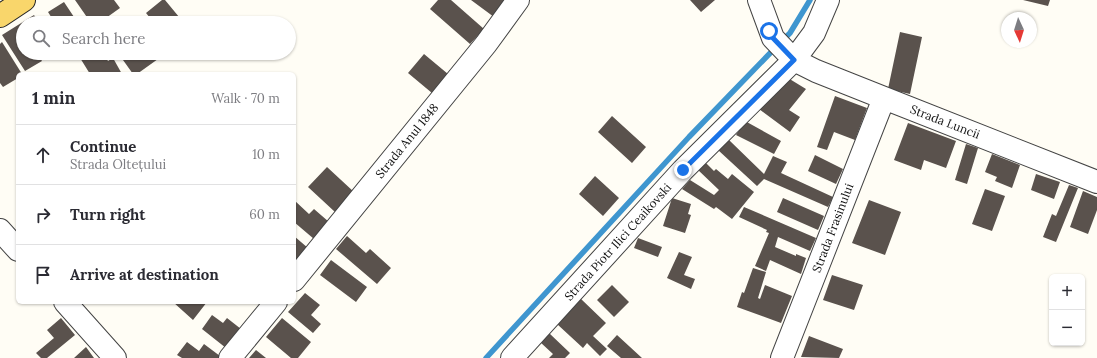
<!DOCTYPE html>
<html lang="en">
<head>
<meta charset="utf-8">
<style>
	:root { --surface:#fff; --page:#f2f2f3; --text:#2b2b33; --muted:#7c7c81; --line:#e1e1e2 }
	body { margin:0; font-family:Lora,serif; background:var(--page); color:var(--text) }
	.controls { position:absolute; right:12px; bottom:12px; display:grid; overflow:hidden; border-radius:6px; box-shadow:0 1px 3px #0004 }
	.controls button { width:36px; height:36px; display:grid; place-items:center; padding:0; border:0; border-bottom:1px solid var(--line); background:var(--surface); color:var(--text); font:20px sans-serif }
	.compass { position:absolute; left:1001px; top:12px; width:36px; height:36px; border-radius:50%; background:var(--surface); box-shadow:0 1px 3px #0004; rotate:176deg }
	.stop { position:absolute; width:12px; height:12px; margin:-9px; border:3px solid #1a73e8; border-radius:50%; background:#fff }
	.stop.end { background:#1a73e8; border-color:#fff; box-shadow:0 1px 4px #0008 }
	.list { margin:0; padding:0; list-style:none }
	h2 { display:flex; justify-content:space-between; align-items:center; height:52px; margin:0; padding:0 16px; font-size:17px }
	h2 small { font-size:13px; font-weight:400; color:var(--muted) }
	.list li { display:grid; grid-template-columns:26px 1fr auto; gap:12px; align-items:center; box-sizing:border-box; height:60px; padding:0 16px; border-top:1px solid var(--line) }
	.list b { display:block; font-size:15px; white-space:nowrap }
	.list p { margin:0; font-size:13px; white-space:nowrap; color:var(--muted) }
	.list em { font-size:13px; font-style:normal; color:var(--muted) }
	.icon { flex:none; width:22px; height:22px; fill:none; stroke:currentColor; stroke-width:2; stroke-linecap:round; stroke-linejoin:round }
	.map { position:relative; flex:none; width:1097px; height:358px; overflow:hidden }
	.search { position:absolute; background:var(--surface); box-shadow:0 1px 3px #0004; left:16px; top:16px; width:280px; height:44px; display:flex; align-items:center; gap:10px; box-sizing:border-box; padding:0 14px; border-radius:22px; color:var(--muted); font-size:15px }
	.panel { position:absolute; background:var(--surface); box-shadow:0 1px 3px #0004; left:16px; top:72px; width:280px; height:232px; border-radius:6px }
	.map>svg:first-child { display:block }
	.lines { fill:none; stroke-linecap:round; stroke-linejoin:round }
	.stream { stroke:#3f96cf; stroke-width:5.5 }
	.building { fill:#5a524d }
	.minor-casing { stroke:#444; stroke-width:24 }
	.major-casing { stroke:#222; stroke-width:24 }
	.minor { stroke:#fff; stroke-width:22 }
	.major { stroke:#f9d66b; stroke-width:22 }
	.route { stroke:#1a73e8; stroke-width:5 }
	.labels { text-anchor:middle; stroke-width:4; stroke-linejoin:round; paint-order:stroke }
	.street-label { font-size:12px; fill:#111; stroke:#fff }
</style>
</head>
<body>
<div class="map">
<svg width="1097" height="358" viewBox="0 0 1097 358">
	<rect width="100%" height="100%" fill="#fffdf5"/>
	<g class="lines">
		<path class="stream" d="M782,41l8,-8 20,-33
			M486,358l203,-221 87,-90"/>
	</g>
	<path class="building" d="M75,0h39l6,8 -21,15h-8z
		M162,0h3l19,23h-30l-8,-10z
		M438,0h13l33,29 -14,15 -40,-35z
		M471,0h36l-13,17z
		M690,0h25l-14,12z
		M1023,0h27l-2,6z
		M64,2l14,21h-23l-7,-11z
		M34,15l5,8h-16v30h14l5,8 -17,10 -23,-36z
		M900,32l22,5 -12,57 -22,-5z
		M2,42l20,32h-4v4l-15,9 -3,-4v-39z
		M77,53h26l5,8 5,-3 9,16h-32z
		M118,53h36l4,6 -21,15h-4z
		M424,54l24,20 -16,19 -24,-20z
		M788,78l18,11 -17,21 11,7 -10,15 -31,-23z
		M835,96l32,12 -12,32 -21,-8 -7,18 -10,-3z
		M612,116l34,31 -14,16 -34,-31z
		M745,121l36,20 -7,13 -38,-19z
		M908,123l48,18 -10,27 -22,-8 -3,10 -27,-10z
		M729,140l35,34 9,-18 14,6 -6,11 52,24 -5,10 -64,-28 -7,7 -39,-36z
		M966,144l12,4 -11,36 -12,-4z
		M992,154l28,11 -8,23 -17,-7 2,-4 -12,-5z
		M815,155l28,14 -7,15 -28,-13z
		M705,162l9,9 2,-2 12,10 4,-5 22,18 -22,27 -16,-12 -2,2 -32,-20 8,-9 24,15 5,-5 -22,-21z
		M327,167l27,25 -19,20 -27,-25z
		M1036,174l24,8 -6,17 -23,-9z
		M595,176l24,22 -16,18 -24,-22z
		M1069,185l9,3 -22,54 -13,-5 9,-23 4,2z
		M985,189l20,7 -13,35 -20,-7z
		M1083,191l14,6v13l-9,24 -18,-7z
		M672,198l19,6 -3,10 3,1 -6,18 -22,-7z
		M783,198l41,18 -6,14 -41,-18z
		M294,200l15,14 5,-5 15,13 -15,17 -20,-17z
		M869,200l32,12 -16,43 -33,-12z
		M744,207l72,31 -6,13 -32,-14 -3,10 21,9v-2l10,4 -5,16 -31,-14 -4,11 -11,-5 14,-33 -3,-1 1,-2 -28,-13z
		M294,236l14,12 -14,15z
		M347,236l19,17 4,-4 21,19 -14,16 -41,-35z
		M638,238l24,9 -4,10 -24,-9z
		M679,252l13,5 -8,18 11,4 -4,10 -24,-11z
		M331,260l36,27 -11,15 -36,-27z
		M753,268l13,4 -8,26 2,1 5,-14 27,11 -11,27 -44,-16 5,-15 2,1z
		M832,275l31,10 -9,25 -31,-10z
		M612,285l17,17 -15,15 -17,-17z
		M305,293l15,12 -9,10 10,9 -8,9 -25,-21z
		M580,298l26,25 -13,13 14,13 -7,7 -13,-13 -4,5 -26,-24z
		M173,302h34l-14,18z
		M212,315l11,8 4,-5 14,11 -15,19 -24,-19z
		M61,318l14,17 -28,23h-6l-5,-5 18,-15 -7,-8z
		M282,318l29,24 -13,16h-7l-25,-21z
		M549,333l21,20 -5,5h-16l4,-4 -13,-12z
		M617,335l25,23h-21l-14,-12z
		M809,336l34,13 -4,9 -38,-1z
		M187,342l12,9 5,-7 16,12 -1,2h-37l-5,-3z
		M86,347l8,11h-20z
		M256,350l10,8h-17z"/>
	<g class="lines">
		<defs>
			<path id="minor" d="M759,0l14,38 21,22 22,11 68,27 213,84
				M0,230l18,20
				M294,280l192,-236 32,-44
				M65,302l50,56
				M230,358l46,-56
				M512,358l171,-188 111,-110 20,-27 14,-33
				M782,358l102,-260"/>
			<path id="major" d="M0,16l24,-16"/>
		</defs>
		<use href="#minor" class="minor-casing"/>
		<use href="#major" class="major-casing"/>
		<use href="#minor" class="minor"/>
		<use href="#major" class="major"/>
	</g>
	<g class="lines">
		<path class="route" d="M683,170l111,-110 -21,-22 -4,-7"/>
	</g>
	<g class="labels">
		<g class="street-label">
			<text transform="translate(945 122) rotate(21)" y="4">Strada Luncii</text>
			<text transform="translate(407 141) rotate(-51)" y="4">Strada Anul 1848</text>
			<text transform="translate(833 228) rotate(-69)" y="4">Strada Frasinului</text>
			<text transform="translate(618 242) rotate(-48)" y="4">Strada Piotr Ilici Ceaikovski</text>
		</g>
	</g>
</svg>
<div class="controls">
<button>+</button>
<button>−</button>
</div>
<svg class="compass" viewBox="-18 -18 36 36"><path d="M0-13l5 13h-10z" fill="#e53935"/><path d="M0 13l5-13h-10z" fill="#7c7c81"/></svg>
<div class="stop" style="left:769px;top:31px"></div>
<div class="stop end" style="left:683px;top:170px"></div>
<div class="search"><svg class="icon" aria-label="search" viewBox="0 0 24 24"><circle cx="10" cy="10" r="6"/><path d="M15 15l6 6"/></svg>Search here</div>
<section class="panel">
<h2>1 min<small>Walk · 70 m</small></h2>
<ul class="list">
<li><svg class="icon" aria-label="ahead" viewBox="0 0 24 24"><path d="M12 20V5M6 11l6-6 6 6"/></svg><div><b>Continue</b><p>Strada Oltețului</p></div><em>10 m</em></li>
<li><svg class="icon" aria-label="right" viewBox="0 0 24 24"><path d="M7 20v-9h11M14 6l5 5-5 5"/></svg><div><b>Turn right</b></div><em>60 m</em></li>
<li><svg class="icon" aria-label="arrive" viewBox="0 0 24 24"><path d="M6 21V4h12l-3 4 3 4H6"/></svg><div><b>Arrive at destination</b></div></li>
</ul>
</section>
</div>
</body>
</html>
